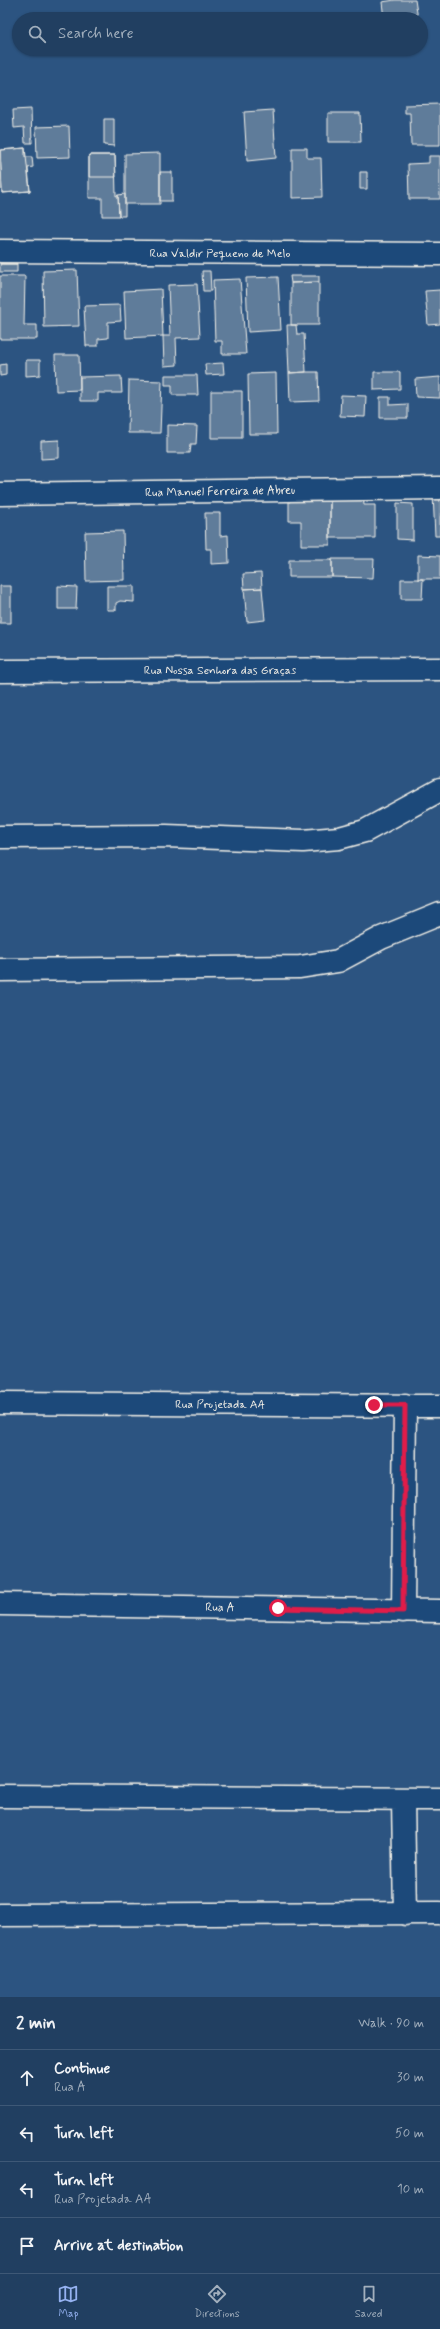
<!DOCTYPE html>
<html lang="en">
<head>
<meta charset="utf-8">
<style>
	:root { --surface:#213f61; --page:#294667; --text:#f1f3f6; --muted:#a2afbd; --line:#3e5876; --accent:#95b2f1 }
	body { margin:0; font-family:Mynerve,sans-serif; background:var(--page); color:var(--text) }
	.stop { position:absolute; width:12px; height:12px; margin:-9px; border:3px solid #e11d48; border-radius:50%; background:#fff }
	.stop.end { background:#e11d48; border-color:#fff; box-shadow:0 1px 4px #0008 }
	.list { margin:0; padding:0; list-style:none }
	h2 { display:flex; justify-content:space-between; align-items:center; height:52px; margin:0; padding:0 16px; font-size:17px }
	h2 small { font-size:13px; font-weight:400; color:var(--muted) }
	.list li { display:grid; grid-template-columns:26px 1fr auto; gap:12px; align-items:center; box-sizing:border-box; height:56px; padding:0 16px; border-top:1px solid var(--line) }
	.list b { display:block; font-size:15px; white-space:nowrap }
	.list p { margin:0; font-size:13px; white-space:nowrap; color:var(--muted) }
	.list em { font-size:13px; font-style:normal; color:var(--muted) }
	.icon { flex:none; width:22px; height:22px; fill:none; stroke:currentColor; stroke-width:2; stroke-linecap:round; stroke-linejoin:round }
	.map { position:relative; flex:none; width:440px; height:1997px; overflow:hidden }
	.search { position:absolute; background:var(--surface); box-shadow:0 1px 3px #0004; left:12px; right:12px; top:12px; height:44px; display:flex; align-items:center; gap:10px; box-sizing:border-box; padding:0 14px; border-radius:22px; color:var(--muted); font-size:15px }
	.sheet { height:276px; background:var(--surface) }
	nav { display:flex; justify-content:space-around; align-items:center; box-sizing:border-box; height:56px; border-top:1px solid var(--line); background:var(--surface); font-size:11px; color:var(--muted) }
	nav a { display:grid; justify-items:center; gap:2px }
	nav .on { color:var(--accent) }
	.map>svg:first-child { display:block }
	.building { fill:#5e7b9a; stroke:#f4f1e8 }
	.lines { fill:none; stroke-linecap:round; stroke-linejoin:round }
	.minor-casing { stroke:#f4f1e8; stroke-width:25 }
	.minor { stroke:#1f4a7a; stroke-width:22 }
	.route { stroke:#e11d48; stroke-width:5 }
	.labels { text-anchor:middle; stroke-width:3.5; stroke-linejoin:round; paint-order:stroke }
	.street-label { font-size:12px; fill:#f4f1e8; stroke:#1f4a7a }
</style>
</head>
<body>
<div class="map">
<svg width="440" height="1997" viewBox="0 0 440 1997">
	<rect width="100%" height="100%" fill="#2c5481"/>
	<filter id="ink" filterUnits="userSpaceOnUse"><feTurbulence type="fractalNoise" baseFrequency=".025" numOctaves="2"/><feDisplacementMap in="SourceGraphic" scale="8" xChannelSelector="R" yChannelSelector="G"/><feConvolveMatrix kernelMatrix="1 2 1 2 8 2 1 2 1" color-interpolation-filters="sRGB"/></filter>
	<g filter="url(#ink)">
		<path class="building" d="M395,0h20l3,19h-34l-2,-17z
			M440,104v41h-29l-1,-32h-5v-8z
			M31,109l1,34h-7l-1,-16 -10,1 -1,-18z
			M273,110l3,48 -29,3 -3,-49z
			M328,113h32l1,29h-33z
			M104,119h10v27l-10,-1z
			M69,126l1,31 -33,1 -1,-31z
			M25,148l5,43 -28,2 -2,-43z
			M25,148v9h7l1,10 -5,1 2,23 -28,2 -2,-43z
			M292,148h15v10h14l1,39 -30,1z
			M160,153v51h-35v-50z
			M89,155h26l1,22h-27z
			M89,155h26l1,41 2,-1 1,21h-17v-18h-13z
			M429,156h11v43h-31l-1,-35 21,-1z
			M160,172h12v29h-12z
			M360,172h7v17h-7z
			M125,194v22h-6l-1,-21z
			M0,255h16l1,9h-17z
			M0,264h17v8h-17z
			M77,270l2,56 -35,1 -1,-56z
			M202,271h8l1,20h-8z
			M0,276h25l-1,49h13v14h-37z
			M290,276h29v6l-28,1z
			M278,277l3,53 -33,2 -2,-54z
			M240,279l6,75h-24v-13h-7l-2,-61z
			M319,282v43h-28v-42z
			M197,284l3,53 -24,1 1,27 -13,1 -1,-30h7l-2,-51z
			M161,289l2,47 -37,2 -2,-47z
			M440,290v34l-12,1 -3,-34z
			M120,305l1,16 -13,1v16l-10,1v7h-12l-2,-40z
			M287,325h9l1,9h7l2,38 -17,1z
			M55,355h24l1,35 -24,1z
			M26,360h14v15l-14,1z
			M223,363l1,11 -18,1 -1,-11z
			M6,364v11l-6,1v-11z
			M306,372h12l1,29 -29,1 -1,-29z
			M374,372h26v17l-26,1z
			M276,373l1,61h-28l-1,-60z
			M165,375h32l1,20h-26v-10h-7z
			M121,376l1,17h-24v8h-18v-24z
			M440,377v21l-24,-1 -1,-18z
			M129,380l33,1 -2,52h-32z
			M211,391h31v47h-31z
			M341,395l25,1 -1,21 -25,-1z
			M380,397h10v8l18,-1v14h-28z
			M167,425l30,1 -1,18h-5l-1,9h-23z
			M59,440v18l-18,1v-18z
			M289,494h41v51h-29v-24h-12z
			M433,494h7v42h-5z
			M330,497h33l1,8h11v33h-45z
			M397,503l16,1v36l-16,-1z
			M205,513h15v23l8,-1 1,28 -18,1v-15h-5z
			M123,531l1,49 -38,1 -1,-49z
			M418,555l22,1v23h-22z
			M332,559h42l-1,19 -41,-1z
			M289,560h43v17h-43z
			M261,573l1,15 -18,1 -1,-15z
			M401,579h22l-1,20h-21z
			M0,586h11v37h-11z
			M58,586l19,1 -1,22h-18z
			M107,586h27v16l-14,-1 -4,2v7h-9z
			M262,588l3,32 -18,2 -3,-33z"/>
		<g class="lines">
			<defs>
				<path id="minor" d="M0,251l440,3
					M0,494l440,-6
					M0,671l440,-2
					M0,837l166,-1 137,5 36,-3 26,-7 75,-41
					M0,970l300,-3 38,-6 43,-23 59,-24
					M0,1403l440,3
					M0,1604l440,7
					M403,1611l2,-206
					M0,1796l440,3
					M403,1800l2,114
					M0,1915l440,-2"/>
			</defs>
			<use href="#minor" class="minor-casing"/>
			<use href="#minor" class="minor"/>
		</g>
	</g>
	<g class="lines" filter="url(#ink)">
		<path class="route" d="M278,1608l125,3 2,-206h-31"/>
	</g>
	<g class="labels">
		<g class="street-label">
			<text x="220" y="257">Rua Valdir Pequeno de Melo</text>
			<text transform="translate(220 491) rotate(-1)" y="4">Rua Manuel Ferreira de Abreu</text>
			<text x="220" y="674">Rua Nossa Senhora das Graças</text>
			<text x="220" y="1408">Rua Projetada AA</text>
			<text transform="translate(220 1607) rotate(1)" y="4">Rua A</text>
		</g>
	</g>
</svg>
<div class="stop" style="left:278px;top:1608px"></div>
<div class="stop end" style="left:374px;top:1405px"></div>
<div class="search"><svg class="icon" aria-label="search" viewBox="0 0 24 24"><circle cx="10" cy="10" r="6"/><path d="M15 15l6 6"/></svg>Search here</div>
</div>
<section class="sheet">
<h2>2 min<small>Walk · 90 m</small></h2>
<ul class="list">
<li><svg class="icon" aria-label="ahead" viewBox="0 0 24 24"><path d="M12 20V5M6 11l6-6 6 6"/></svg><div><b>Continue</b><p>Rua A</p></div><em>30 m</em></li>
<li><svg class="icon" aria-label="left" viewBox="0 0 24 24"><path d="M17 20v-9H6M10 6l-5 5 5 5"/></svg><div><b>Turn left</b></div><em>50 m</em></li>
<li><svg class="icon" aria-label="left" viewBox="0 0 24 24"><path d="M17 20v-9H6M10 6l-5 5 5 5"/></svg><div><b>Turn left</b><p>Rua Projetada AA</p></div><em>10 m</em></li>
<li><svg class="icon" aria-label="arrive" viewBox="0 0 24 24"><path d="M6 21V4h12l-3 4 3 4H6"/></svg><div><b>Arrive at destination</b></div></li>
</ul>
</section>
<nav>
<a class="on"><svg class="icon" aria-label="map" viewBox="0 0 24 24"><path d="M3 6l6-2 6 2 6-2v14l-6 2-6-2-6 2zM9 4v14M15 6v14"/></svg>Map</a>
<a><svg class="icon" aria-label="directions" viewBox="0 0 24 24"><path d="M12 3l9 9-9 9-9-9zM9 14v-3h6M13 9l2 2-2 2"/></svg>Directions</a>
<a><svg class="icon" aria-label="saved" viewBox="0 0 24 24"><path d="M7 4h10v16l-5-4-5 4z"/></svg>Saved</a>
</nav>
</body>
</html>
